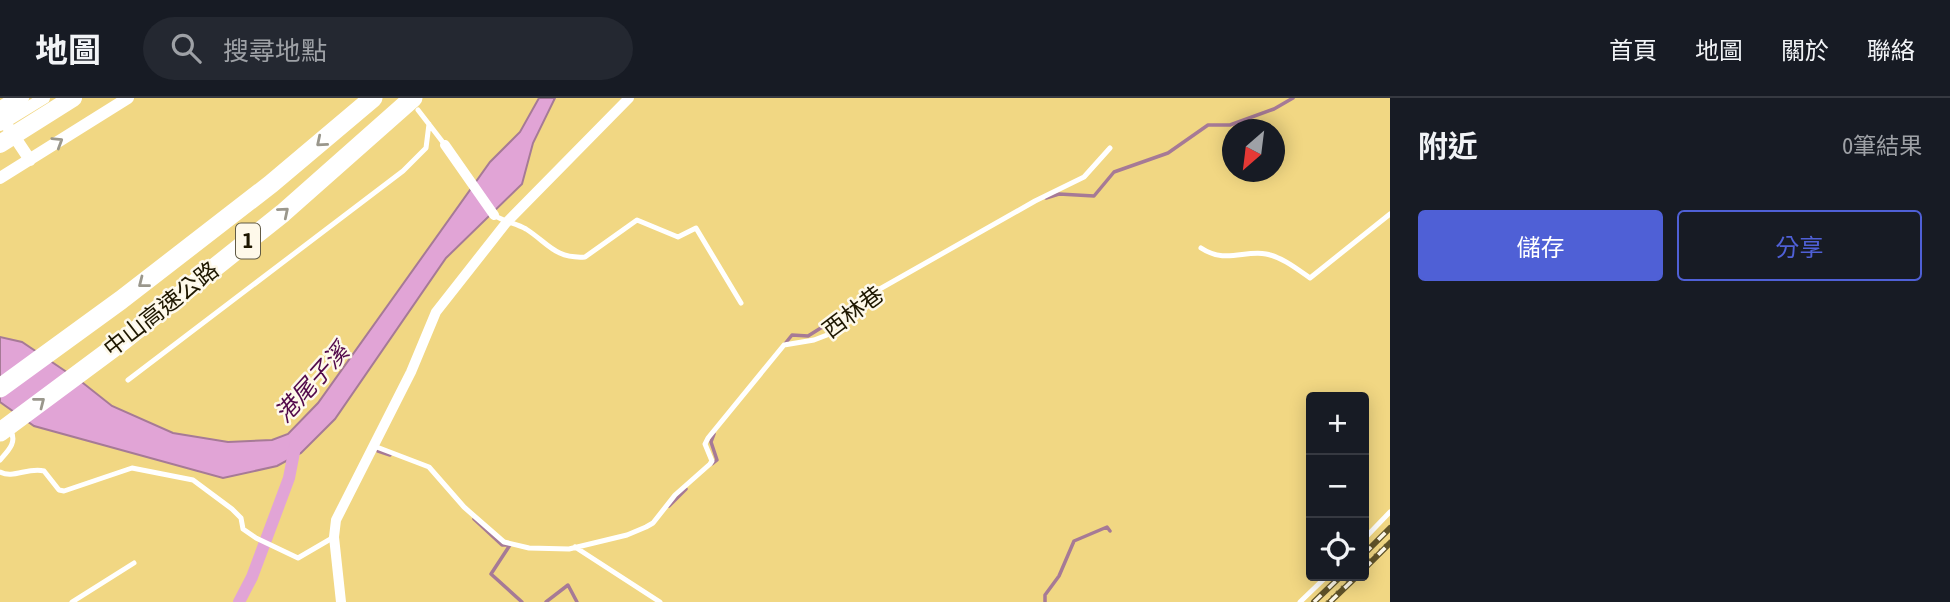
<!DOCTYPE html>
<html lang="zh-TW">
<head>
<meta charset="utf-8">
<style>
	:root { --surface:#171b24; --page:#242831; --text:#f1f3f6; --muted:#9ea1a6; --line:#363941; --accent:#4f60d6 }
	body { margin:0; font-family:"Asap Condensed","Noto Sans TC",sans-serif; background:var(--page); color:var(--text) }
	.controls { position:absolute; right:21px; bottom:21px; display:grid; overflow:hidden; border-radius:7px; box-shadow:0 4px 18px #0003 }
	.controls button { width:63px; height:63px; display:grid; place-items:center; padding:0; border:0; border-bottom:2px solid var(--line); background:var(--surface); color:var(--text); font:35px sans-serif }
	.compass { position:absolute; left:1222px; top:21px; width:63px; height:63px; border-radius:50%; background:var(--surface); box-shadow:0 4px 18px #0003; rotate:208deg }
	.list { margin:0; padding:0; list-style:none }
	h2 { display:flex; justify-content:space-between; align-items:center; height:91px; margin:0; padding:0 28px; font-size:30px }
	h2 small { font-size:23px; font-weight:400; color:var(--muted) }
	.actions { display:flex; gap:14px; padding:21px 28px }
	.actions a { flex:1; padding:16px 0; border:2px solid var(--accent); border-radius:7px; text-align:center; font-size:24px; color:var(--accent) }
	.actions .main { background:var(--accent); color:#fff }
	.icon { flex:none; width:38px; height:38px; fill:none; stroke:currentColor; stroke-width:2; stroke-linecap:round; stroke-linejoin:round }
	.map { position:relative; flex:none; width:1390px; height:504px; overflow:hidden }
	header { display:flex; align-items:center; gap:42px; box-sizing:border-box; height:98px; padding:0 35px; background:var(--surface); border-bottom:2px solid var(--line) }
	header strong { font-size:33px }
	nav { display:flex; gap:38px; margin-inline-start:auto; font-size:24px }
	.search { width:490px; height:63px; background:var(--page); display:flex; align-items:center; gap:18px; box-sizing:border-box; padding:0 24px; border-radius:38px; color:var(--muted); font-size:26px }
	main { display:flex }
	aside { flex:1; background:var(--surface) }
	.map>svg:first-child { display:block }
	.water { fill:#e1a4d6; stroke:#a67a96; stroke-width:2 }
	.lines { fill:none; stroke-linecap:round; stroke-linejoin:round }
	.stream { stroke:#a67a96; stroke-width:3.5 }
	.canal { stroke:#e1a4d6; stroke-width:12 }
	.path { stroke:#8f7e46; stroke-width:2; stroke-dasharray:2 5; stroke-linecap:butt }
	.service { stroke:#fff; stroke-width:5 }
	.minor { stroke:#fff; stroke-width:10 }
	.tertiary { stroke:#fff; stroke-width:12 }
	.trunk { stroke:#fff; stroke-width:18 }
	.motorway { stroke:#fff; stroke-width:19 }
	.rail-casing { stroke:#605329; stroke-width:6 }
	.rail { stroke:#fef9ea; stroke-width:3.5; stroke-dasharray:10; stroke-linecap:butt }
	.oneway { stroke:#9a978c }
	.labels { text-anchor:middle; stroke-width:5; stroke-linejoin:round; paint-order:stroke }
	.shield { fill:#fef9ea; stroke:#615b46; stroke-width:2 }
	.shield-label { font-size:21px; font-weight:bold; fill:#1e1700 }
	.street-label { font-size:23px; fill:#1e1700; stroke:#fef9ea }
	.water-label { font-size:24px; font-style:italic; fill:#52094a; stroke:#fef9ea }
</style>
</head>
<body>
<header>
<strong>地圖</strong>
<div class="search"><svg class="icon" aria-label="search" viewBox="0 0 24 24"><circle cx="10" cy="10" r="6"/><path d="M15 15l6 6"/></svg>搜尋地點</div>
<nav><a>首頁</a><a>地圖</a><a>關於</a><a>聯絡</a></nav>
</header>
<main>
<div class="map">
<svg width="1390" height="504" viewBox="0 0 1390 504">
	<rect width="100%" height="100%" fill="#f1d783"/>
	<path class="water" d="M539,0h16l-22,45 -11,41 -76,74 -111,161 -34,34 -24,13 -54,12 -189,-52 -34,-24v-65l22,5 61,41 29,23 61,27 55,9 44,-2 16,-6 30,-31 172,-241 30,-30z"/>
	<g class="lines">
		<path class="stream" d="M1046,100l13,-4 35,2 20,-24 54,-19 40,-28h22l44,-16 19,-11
			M784,247l8,-10 16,1 40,-25
			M378,353l12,4
			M712,366l5,-4 -6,-18 3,-8
			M669,408l17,-17
			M474,421l28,26h6
			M510,447l-19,29 31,28
			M546,504l22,-17 9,17
			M1045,504v-7l14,-19 15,-35 33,-14 3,4"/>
		<path class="canal" d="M239,504l13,-25 37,-99 7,-36"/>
		<path class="path" d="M1364,467l26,-25
			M1326,504l27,-26"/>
		<path class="service" d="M418,12l27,35
			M494,117c10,7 22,8 32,14 22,14 29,30 59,28l52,-37 41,17 18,-9 45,75
			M1201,150c24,16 43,2 65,6 16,3 31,15 44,24l80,-64
			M128,282l275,-209 23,-23 3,-24
			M374,348l55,21 35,40 40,35 25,6 40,1 58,-14 19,-8 7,-4 22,-28 35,-31 2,-3 -7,-17 3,-6 76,-93 30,-5 13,-5 28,-30 23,-15 157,-89 49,-24 26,-29
			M0,362c8,-9 18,-18 10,-30
			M0,374c13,7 28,-5 44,-1l15,19 5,1 68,-23 61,12 39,29 9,9 2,11 13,9 42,20 36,-21
			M1364,441l26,-27
			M575,449l85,55
			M72,504l62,-39
			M1300,504l27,-26"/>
		<path class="minor" d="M445,47l49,70
			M341,504l-7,-65 2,-17 75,-148 25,-60 70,-89 123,-125"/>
		<path class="tertiary" d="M0,17l30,45
			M0,27l44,-27
			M0,80l128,-80"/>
		<path class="trunk" d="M0,13l20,-13
			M0,46l73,-46"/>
		<path class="motorway" d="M0,290l121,-88 150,-116 102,-86
			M0,334l124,-92 159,-127 130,-115"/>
		<defs>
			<path id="rail" d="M1364,456l26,-26
				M1364,471l26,-26
				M1314,504l27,-26
				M1330,504l27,-26"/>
		</defs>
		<use href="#rail" class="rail-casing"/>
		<use href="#rail" class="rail"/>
	</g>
	<defs><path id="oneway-chevron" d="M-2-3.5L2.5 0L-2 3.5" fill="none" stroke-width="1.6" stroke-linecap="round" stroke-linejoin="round" transform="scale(1.75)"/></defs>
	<g class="oneway">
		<use href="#oneway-chevron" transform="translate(58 44) rotate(-32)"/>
		<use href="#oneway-chevron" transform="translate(321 44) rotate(140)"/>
		<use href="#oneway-chevron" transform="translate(284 114) rotate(-40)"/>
		<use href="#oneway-chevron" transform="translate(143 185) rotate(142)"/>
		<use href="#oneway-chevron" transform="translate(40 304) rotate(-38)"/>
	</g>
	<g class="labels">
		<rect class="shield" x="236" y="125.5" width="24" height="35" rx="5"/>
		<g class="shield-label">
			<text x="248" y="150">1</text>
		</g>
		<g class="street-label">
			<text transform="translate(161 211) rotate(-38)" y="8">中山高速公路</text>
			<text transform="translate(853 214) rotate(-37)" y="8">西林巷</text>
		</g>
		<g class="water-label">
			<text transform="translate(312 285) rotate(-48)" y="8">港尾子溪</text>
		</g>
	</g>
</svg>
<div class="controls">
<button>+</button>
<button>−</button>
<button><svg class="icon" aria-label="locate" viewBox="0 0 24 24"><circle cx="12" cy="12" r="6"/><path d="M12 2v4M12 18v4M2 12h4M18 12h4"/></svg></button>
</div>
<svg class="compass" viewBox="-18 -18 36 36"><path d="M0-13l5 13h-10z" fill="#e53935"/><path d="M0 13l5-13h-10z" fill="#9ea1a6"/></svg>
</div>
<aside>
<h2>附近<small>0筆結果</small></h2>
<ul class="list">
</ul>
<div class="actions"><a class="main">儲存</a><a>分享</a></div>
</aside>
</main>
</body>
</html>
